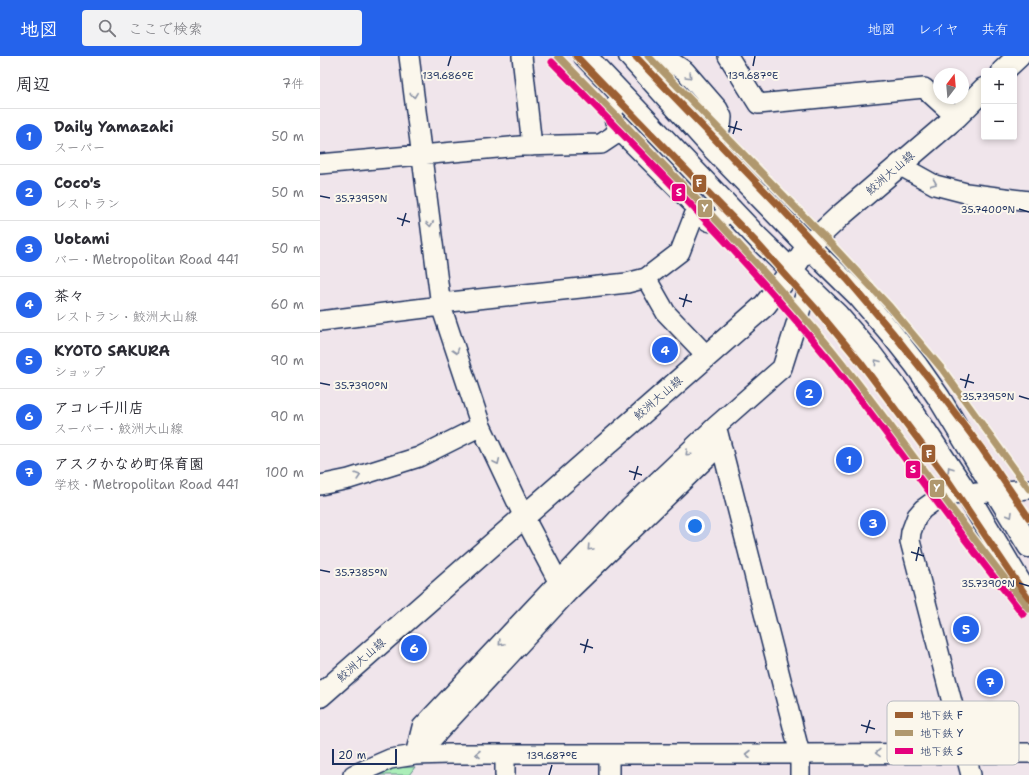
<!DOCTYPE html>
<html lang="ja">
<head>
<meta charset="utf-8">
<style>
	:root { --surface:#fff; --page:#f2f2f3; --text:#2b2b33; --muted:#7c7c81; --line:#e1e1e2; --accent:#2563eb }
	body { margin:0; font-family:"Shantell Sans","Klee One",sans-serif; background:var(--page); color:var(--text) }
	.controls { position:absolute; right:12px; top:12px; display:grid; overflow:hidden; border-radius:4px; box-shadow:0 2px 6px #0003 }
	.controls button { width:36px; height:36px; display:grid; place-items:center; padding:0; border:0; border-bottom:1px solid var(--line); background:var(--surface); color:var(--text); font:20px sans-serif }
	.compass { position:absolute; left:613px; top:12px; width:36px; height:36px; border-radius:50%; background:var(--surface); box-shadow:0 2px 6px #0003; rotate:16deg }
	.scale { position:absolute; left:12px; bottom:10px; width:65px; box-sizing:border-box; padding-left:4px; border:2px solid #1b2f5e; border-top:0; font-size:11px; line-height:14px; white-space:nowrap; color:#1b2f5e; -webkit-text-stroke:3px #fbf7ec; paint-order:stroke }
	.you { position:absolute; left:375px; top:470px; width:14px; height:14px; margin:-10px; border:3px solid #fff; border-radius:50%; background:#1a73e8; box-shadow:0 0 0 6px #1a73e833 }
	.badge { display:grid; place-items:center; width:26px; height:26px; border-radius:50%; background:var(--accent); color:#fff; font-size:13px; font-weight:700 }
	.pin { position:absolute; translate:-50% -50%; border:2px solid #fff; box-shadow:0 1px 4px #0006 }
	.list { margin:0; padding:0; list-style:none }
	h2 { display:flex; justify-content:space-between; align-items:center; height:52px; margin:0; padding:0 16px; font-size:17px }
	h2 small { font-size:13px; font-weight:400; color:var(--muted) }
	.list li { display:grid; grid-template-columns:26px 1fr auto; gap:12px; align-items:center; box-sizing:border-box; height:56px; padding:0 16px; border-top:1px solid var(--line) }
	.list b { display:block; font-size:15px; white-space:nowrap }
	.list p { margin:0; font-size:13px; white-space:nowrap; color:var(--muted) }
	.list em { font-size:13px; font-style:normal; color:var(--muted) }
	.icon { flex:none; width:22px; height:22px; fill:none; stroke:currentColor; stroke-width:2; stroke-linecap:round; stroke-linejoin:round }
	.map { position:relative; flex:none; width:709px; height:719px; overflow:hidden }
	header { display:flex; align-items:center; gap:24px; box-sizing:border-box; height:56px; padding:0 20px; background:var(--accent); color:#fff }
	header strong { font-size:19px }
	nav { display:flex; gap:22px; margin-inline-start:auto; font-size:14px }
	.search { width:280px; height:36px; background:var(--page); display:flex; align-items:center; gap:10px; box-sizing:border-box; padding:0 14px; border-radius:4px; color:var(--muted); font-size:15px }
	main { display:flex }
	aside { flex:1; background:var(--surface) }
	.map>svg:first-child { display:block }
	.green { fill:#abeeb8; stroke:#638e8b }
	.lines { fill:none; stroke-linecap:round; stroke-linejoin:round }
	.street-casing { stroke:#1b2f5e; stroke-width:22 }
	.secondary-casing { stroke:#1b2f5e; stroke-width:25 }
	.street { stroke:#fbf7ec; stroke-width:19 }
	.secondary { stroke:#fbf7ec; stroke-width:22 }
	.metro-1-casing { stroke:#fbf7ec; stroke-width:10 }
	.metro-2-casing { stroke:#fbf7ec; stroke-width:10 }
	.metro-3-casing { stroke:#fbf7ec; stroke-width:10 }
	.metro-1 { stroke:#9c5e31; stroke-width:7 }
	.metro-2 { stroke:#b0986e; stroke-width:7 }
	.metro-3 { stroke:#e5007d; stroke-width:7 }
	.oneway { stroke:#8b93a5 }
	.ticks { fill:none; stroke:#1b2f5e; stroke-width:1.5 }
	.labels { text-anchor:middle; stroke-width:4; stroke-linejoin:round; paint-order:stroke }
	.street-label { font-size:12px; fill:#1b2f5e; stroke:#fbf7ec }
	.key { fill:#fbf7ec; stroke:#b8bbc1; stroke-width:1 }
	.key-label { font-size:11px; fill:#1b2f5e }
	.ticks-label { font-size:10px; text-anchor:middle; fill:#1b2f5e; stroke:#fbf7ec; stroke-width:4; stroke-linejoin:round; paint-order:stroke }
	.line-badge { stroke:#fbf7ec; stroke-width:1.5 }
	.badge-label { font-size:11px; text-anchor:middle; font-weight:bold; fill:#fff }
</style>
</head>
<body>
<header>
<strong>地図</strong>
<div class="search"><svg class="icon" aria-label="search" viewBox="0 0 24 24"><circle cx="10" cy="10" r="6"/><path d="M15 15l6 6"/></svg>ここで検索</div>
<nav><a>地図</a><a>レイヤ</a><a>共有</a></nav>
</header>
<main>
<aside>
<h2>周辺<small>7件</small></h2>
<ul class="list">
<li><span class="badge">1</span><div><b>Daily Yamazaki</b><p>スーパー</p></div><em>50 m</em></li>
<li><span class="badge">2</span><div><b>Coco's</b><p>レストラン</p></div><em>50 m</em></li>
<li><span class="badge">3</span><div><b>Uotami</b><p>バー · Metropolitan Road 441</p></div><em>50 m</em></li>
<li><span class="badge">4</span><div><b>茶々</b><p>レストラン · 鮫洲大山線</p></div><em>60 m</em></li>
<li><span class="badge">5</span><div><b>KYOTO SAKURA</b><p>ショップ</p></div><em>90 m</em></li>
<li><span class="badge">6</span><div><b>アコレ千川店</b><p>スーパー · 鮫洲大山線</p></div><em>90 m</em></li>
<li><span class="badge">7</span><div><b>アスクかなめ町保育園</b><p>学校 · Metropolitan Road 441</p></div><em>100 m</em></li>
</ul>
</aside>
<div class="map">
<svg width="709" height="719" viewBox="0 0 709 719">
	<rect width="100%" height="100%" fill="#f0e5eb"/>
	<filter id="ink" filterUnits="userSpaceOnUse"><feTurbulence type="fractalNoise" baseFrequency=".025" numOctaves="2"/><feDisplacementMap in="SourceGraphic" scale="8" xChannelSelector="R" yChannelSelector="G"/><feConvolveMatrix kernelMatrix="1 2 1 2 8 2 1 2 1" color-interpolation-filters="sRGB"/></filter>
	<g filter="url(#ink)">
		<path class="green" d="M95,711l-6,8h-37l18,-7z"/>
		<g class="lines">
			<defs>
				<path id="street" d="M89,0l32,250 40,120 43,91 34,64
					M202,0l10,90
					M408,0l30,48 166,-16 32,29
					M322,14l20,-8 11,1 12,8 33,38 4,8 -1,10 -10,19
					M303,39l-6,8 -5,11 6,15 79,79 11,13 7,2 17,-14
					M0,108l200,-18 81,-2 12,-8 5,-7
					M579,109l36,20 31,8 63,8
					M326,222l20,35 41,43
					M121,247l186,-20 19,-5 34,-26 17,-44
					M0,265l121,-15
					M398,377l82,321v21
					M0,429l29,-6 70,-22 62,-31
					M110,685l138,-149 153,-148
					M95,699l7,-28 195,-207 99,-94 66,-58 26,-82
					M33,719l37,-16 25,-4 33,-1h352l229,-1
					M185,719v-21
					M289,719v-21
					M651,719l-61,-234 1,-9 6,-16 6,-7 14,-10 14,-4 78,-6"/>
				<path id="secondary" d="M265,0l174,183 78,76 32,37 31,41 67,101 62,104
					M310,0l81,90 97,100 51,50 31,36 26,33 23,33 90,148
					M683,15l16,-15
					M0,640l445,-391 27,-35 16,-24 32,-30 116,-99 28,-28"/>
			</defs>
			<use href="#street" class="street-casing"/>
			<use href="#secondary" class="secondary-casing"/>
			<use href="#street" class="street"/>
			<use href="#secondary" class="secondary"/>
			<defs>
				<path id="metro-1" d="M256,0l180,186 61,68 44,53 82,110 86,127
					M315,0l147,153 65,70 45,53 43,54 47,63 47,69"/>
				<path id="metro-2" d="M238,0c93,96 188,191 274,294 49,61 94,124 141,187 18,24 37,48 56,72
					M328,0l185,190 57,61 52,62 87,120"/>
				<path id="metro-3" d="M232,6c94,96 188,190 274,294 49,60 94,124 141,186 18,24 37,48 56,72"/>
			</defs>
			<use href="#metro-1" class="metro-1-casing"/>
			<use href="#metro-2" class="metro-2-casing"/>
			<use href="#metro-3" class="metro-3-casing"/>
			<use href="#metro-1" class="metro-1"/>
			<use href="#metro-2" class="metro-2"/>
			<use href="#metro-3" class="metro-3"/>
		</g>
		<defs><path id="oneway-chevron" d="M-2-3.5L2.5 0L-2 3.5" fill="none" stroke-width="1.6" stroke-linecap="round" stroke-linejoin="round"/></defs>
		<g class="oneway">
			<use href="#oneway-chevron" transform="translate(369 20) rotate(47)"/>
			<use href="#oneway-chevron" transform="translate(94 39) rotate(83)"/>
			<use href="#oneway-chevron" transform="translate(614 127) rotate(23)"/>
			<use href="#oneway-chevron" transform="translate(110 168) rotate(83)"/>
			<use href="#oneway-chevron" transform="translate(136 295) rotate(72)"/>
			<use href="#oneway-chevron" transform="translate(557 306) rotate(-127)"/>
			<use href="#oneway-chevron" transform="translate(368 397) rotate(137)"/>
			<use href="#oneway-chevron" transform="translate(177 406) rotate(65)"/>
			<use href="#oneway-chevron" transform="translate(630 413) rotate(-123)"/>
			<use href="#oneway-chevron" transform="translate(38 420) rotate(-17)"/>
			<use href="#oneway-chevron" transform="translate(690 459) rotate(59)"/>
			<use href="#oneway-chevron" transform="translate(270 492) rotate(133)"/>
			<use href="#oneway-chevron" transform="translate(181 587) rotate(133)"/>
			<use href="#oneway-chevron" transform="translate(558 697) rotate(179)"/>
			<use href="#oneway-chevron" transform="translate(158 698) rotate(-180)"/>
			<use href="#oneway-chevron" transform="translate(428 698) rotate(180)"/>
		</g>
	</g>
	<path class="ticks" d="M128,10l3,-10M433,10l2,-10M408,70l14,4M413,78l4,-13M0,140l10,2M699,153l10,3M77,162l13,4M82,170l4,-13M359,242l13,4M363,251l4,-13M640,323l14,4M0,327l10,2M645,332l4,-14M699,340l10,3M309,415l13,4M314,424l4,-14M591,496l13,4M596,505l3,-14M0,514l10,2M699,527l10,3M260,588l13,4M264,597l4,-14M541,669l14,4M546,677l4,-13M229,719l3,-10"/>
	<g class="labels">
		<g class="street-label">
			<text transform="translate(570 117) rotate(-41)" y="4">鮫洲大山線</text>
			<text transform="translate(338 342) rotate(-41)" y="4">鮫洲大山線</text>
			<text transform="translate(41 604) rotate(-41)" y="4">鮫洲大山線</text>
		</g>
	</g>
	<rect x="567" y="645" width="132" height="64" rx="6" class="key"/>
	<rect x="575" y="656" width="18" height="6" fill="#9c5e31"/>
	<rect x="575" y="674" width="18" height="6" fill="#b0986e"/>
	<rect x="575" y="692" width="18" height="6" fill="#e5007d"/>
	<g class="key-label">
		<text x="600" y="663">地下鉄 F</text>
		<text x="600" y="681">地下鉄 Y</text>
		<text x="600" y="699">地下鉄 S</text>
	</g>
	<g class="ticks-label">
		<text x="128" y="23">139.686°E</text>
		<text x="433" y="23">139.687°E</text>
		<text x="41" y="146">35.7395°N</text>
		<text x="668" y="157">35.7400°N</text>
		<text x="41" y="333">35.7390°N</text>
		<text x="668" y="344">35.7395°N</text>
		<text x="41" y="520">35.7385°N</text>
		<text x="668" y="531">35.7390°N</text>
		<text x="232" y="703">139.687°E</text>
	</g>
	<g class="line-badge">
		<rect x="372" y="118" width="15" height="19" rx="4" fill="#9c5e31"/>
		<rect x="351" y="127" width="15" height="19" rx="4" fill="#e5007d"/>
		<rect x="377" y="143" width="16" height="19" rx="4" fill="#b0986e"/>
		<rect x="601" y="388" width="15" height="19" rx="4" fill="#9c5e31"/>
		<rect x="585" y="404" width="16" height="19" rx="4" fill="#e5007d"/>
		<rect x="609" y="423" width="16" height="19" rx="4" fill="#b0986e"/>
	</g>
	<g class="badge-label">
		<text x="379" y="131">F</text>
		<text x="359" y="140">S</text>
		<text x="385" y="156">Y</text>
		<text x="609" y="402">F</text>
		<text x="593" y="417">S</text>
		<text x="617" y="436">Y</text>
	</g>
</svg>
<div class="controls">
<button>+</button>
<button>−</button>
</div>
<svg class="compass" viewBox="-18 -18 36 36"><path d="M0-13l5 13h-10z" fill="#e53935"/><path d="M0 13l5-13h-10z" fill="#7c7c81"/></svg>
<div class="scale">20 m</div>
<div class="you"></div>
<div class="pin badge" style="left:529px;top:404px">1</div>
<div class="pin badge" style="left:489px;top:337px">2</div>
<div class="pin badge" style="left:553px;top:467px">3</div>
<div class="pin badge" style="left:345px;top:294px">4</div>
<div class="pin badge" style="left:646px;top:573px">5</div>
<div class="pin badge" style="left:94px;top:592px">6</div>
<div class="pin badge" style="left:670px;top:626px">7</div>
</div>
</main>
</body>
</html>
